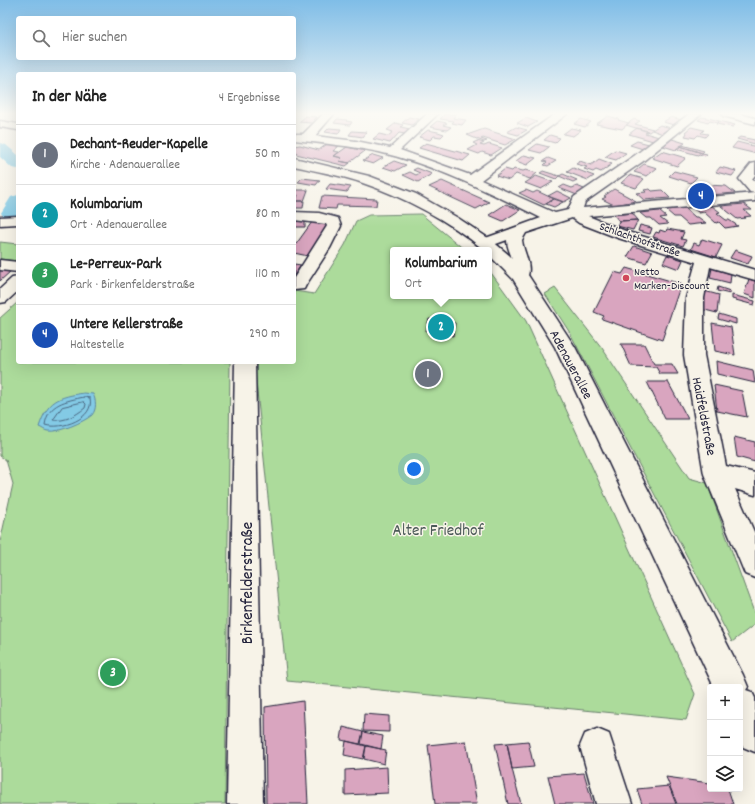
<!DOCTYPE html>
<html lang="de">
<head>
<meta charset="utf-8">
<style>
	:root { --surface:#fff; --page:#f6f6f6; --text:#222; --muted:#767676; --line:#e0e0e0; --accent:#0f766e }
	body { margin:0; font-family:Dekko,sans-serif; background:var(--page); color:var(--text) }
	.controls { position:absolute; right:12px; bottom:12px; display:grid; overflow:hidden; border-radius:4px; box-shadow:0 4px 16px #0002 }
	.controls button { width:36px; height:36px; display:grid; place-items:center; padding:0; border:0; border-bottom:1px solid var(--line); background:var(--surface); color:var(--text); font:20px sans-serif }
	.you { position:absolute; left:414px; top:469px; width:14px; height:14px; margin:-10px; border:3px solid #fff; border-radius:50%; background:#1a73e8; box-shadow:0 0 0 6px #1a73e833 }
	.badge { display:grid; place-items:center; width:26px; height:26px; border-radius:50%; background:var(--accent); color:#fff; font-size:13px; font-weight:700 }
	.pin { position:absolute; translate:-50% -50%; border:2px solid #fff; box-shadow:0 1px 4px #0006 }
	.popup { position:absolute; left:390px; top:247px; width:102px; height:52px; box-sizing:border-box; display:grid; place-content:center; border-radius:4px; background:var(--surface); filter:drop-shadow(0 1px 3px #0005); font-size:13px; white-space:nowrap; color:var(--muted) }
	.popup b { font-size:15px; color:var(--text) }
	.popup::after { content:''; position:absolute; left:50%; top:100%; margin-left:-8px; border:8px solid transparent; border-top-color:var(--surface) }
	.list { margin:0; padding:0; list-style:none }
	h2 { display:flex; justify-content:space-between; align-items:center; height:52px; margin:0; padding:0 16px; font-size:17px }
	h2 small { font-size:13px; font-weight:400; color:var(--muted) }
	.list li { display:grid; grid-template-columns:26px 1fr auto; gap:12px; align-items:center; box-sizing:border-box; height:60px; padding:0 16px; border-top:1px solid var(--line) }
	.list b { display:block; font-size:15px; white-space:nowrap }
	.list p { margin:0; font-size:13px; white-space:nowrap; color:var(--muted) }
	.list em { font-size:13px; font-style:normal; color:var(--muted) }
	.icon { flex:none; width:22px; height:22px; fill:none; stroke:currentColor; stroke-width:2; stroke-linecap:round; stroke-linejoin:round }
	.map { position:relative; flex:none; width:755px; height:804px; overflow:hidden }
	.search { position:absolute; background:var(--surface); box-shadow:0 4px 16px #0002; left:16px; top:16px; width:280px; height:44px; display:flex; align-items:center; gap:10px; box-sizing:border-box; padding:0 14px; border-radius:4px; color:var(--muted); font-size:15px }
	.panel { position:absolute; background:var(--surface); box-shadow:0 4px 16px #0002; left:16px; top:72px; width:280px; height:292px; border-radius:4px }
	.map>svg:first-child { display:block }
	.green { fill:#acdb9b; stroke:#677e6b }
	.water { fill:#83cae5; stroke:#5c87a1 }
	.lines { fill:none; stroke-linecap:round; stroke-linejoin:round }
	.shore { stroke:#49657f; stroke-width:1 }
	.river { fill:#83cae5; fill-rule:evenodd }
	.building { fill:#d9a5bf; stroke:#22223b }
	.minor-casing { stroke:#22223b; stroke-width:3 }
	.major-casing { stroke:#22223b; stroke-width:3 }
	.minor { fill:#f7f3e8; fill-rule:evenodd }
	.major { fill:#f7f3e8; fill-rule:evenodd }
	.poi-dot { fill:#d1495b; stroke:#f7f3e8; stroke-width:1.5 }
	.labels { text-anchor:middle; stroke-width:3; stroke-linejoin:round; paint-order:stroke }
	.far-street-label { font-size:12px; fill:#22223b; stroke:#f7f3e8 }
	.far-poi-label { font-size:12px; fill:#22223b; stroke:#f7f3e8; text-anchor:start }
	.street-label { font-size:14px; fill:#22223b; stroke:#f7f3e8 }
	.near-park-label { font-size:17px; fill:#4b5a58; stroke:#f7f3e8 }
	.near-street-label { font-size:17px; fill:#22223b; stroke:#f7f3e8 }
</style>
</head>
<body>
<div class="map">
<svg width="755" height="804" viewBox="0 0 755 804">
	<rect width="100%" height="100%" fill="#f7f3e8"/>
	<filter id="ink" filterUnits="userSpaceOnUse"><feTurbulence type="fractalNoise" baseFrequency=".025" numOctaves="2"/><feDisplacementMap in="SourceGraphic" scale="8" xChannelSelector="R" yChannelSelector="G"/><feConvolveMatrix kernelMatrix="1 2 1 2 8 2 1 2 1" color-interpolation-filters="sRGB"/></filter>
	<g filter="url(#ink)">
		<path class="green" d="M421,214l44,36h-72v46h96v-26l37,51 169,373 -9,26 -399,-39 -33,-319h40v-71l20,3 31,-49 11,-24 13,-6z
			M0,242l18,2v17l-18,-2z
			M555,288l47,60 87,130 18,5 48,132v9l-23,18 -162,-309 -25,-39z
			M18,302v60h212l-5,442h-225v-262l13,-58 -7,-24 -6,-4v-138z"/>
		<path class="water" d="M84,393l9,1c3,6 4,15 -1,21 -8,7 -34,18 -44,16 -3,0 -6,-3 -9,-4 9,-27 19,-30 45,-34z"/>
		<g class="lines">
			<path class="shore" d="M84,397l6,1c5,21 -29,32 -45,27 3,-22 21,-24 39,-28z
				M84,402l2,2 -1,4c-9,7 -20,14 -32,12l9,-13z"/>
			<path class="river" d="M0,143l6,2 12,10v14l-6,-1 -12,-11z
				M18,195v22l-7,2 -7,-2 -3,-4 10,-16z"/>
		</g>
		<path class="building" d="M445,114h11l-3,4 13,2 -4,5 -10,-2 2,-2 -14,-2z
			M306,116l11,1 -6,6 -12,-1z
			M608,116l11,3 -1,1 11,3 -7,6 -26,-5z
			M409,117l10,2 -7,6 -10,-2z
			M671,117l11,3 -8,5 -11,-3z
			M702,117l10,2 7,2 -2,2 -7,-2 -2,2 -10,-3z
			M526,118l11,4 -9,5 -11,-4z
			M337,119l10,1 -1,1 6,1 -2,3 -16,-2z
			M581,119l10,3 -6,5 -11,-3z
			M634,119l6,2 -5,3 18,5 -4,3 -23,-7z
			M437,121l10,2 -4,2 8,2 -4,3 -17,-3z
			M719,121l16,4 -2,2 -17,-3z
			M396,123l7,2 -2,2 9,2 -5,5 -6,-1 -9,10 -17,-4 6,-5 9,2 5,-4 -6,-2z
			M660,125l11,3 -8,6 -11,-4z
			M516,127l11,3 -9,5 -11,-3z
			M691,127l13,3 -3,3 7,1 -3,3 -7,-2 -3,3 -10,-2 2,-3 -2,-1z
			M329,128l12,1 -3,5 -13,-2z
			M571,128l10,2 -8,6 -10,-2z
			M637,128l11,3 -3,2 14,4 -6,4 -24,-7z
			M484,129l32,10 -11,6 -22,-7 -2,1 6,2 -3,1 -17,-7z
			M428,130l10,2 6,2 -3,3 -7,-1 -4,4 -11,-3z
			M352,131l15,1 -4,5 -14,-2z
			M550,135l10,3 -5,5 -11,-3z
			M740,137l15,3v4l-18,-5z
			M672,139l13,4 -9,7 -13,-4z
			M477,141l7,2 -4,2 4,1 5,-2 13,4 -11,7 -9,-3 -3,2 -11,-4 9,-5 -4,-2z
			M637,141l12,3 -6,5 -13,-4z
			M737,142l16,4 2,-2v7l-2,2 -21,-5z
			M426,143l44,12 -7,6 -44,-13z
			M327,144l12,2 -6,5 6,1 -5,4 8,2 -3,3 11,2 -4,3 -50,-12 1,-2h-3v-6l6,-1 19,5z
			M537,144l12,3 -8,6 -12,-3z
			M682,145l22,6 -2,2 -22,-7z
			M680,146l22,7 5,1 -2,2 -6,-2 -1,1 -22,-6z
			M347,147l18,4 -16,12 -10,-2 3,-3 -8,-2z
			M615,150l11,3 -10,7 -11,-3z
			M662,151l24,7 -9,8 -25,-8z
			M373,155l10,3 -10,6 -10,-3z
			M524,155l12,3 -9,7 -11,-4z
			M548,158l8,3 -8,5 -4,-1 3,-3 -4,-1z
			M599,159l13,5 -11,8 -5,-2 -3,2 -9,-3 3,-2 -11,-3 4,-3 11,4z
			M394,161l12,4 -11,6 -12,-4z
			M644,164l13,4 -10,8 -13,-4z
			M720,167l16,4 -4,5 -16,-4z
			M417,168l15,6 -14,8 -15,-7 7,-3 6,3 4,-2 -7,-3z
			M573,168l21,8 -6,4 -21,-8z
			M505,169l7,2 2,-2 9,2 3,-1 11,3 -7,6 -14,-5 -7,6 -13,-4z
			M543,171l16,5 -3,3 -16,-6z
			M674,171l23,6 -6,6 -22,-7z
			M563,174l14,6 -4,2 -14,-6z
			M630,175l14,4 -8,9 -15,-5z
			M536,176l17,6 -12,7 -16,-6z
			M302,178l18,2 -4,5 -18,-3z
			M442,181l47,21 -13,7 -47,-22z
			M330,184l21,3 -4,5 -21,-3z
			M564,185l8,3 5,-2 7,3 -7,6 -18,-7z
			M707,185l19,1 9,7 -25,2 -9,-7 9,-1z
			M614,189l22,12 -22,4 -12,-6 4,-2 -2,-1z
			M650,189l2,2 10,-1 8,8 -26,2 -8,-7 10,-1 -2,-2z
			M294,190h14l-4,11h-8l2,-6h-4z
			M526,190l7,3 4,-2 17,8 -10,6 -25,-12z
			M557,191l14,7 -7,4 -16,-6z
			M322,196l55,3 -1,7 -39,-1 -1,4 -17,-1z
			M554,199l9,3 -9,5 -8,-3z
			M294,201h10l-1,7h-9z
			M506,204l14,6 -17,11 -14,-6z
			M744,204l8,6h-8l7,6 -7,1 2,1 -9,1 -16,-13z
			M712,206l8,6 -3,1 9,7h3l9,6 -13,2 -6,-6 -3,1 -12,-11 -5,1 -6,-5z
			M685,208l10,9h3l8,6 -18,2 -9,-8h-5l-8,-7z
			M659,211l7,6 -6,1 8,6 -9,1 -8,-7h-5l-6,-5z
			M632,213l6,7 -19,1 -5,-6z
			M638,220l-5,10 -16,-4 2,-5z
			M294,221h11v6h-11z
			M312,222l16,3 -20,31 -14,-3v-6z
			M640,225l12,3 -2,6 -12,-3z
			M667,229l17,3 -3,7 5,1 -3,6 -30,-9 3,-5 3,1 1,-3 6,2z
			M702,239l20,6 -6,12 -25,-8 3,-6 5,2z
			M634,246l18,6 -6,11 -19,-6z
			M735,250l17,6 -4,8 -18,-6z
			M667,255l16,5 -4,9 -16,-6z
			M294,264l7,1 -7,11z
			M626,268l55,16 -19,56 -60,-21 2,-3 -10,-4 20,-40 8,2z
			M712,268l19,6 -1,9 -20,-5z
			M0,270l11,1 -11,10z
			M749,279l6,2v17l-11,-4z
			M718,287l12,4v3l-13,-3z
			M704,291l15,4 -2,18 -16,-4z
			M732,295l23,6 -1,4 -22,-6z
			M719,314l17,5v5l-18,-5z
			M429,319l26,4 -2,13 -27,-5z
			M712,323l19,4 4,28 -20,-4z
			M621,344h23l10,20h18l6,10h-18l-4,-7 -25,-1z
			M716,361l37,9 2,13 -38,-9z
			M423 374a5 5 0 1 1 10 0a5 5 0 1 1-10 0Z
			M647,382h21l20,37h-23z
			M714,385l28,6 5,26 -30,-6z
			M734,437l21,5v20l-18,-5z
			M303,701l5,103h-42l-1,-97z
			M364,714l25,2v16l-26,-1z
			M343,727l20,5 -3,12 -19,-4z
			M363,732l20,4 -2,13 -20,-5z
			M346,741l20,5 -3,13 -19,-4z
			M466,741l11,63h-42l-7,-59z
			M528,741l6,26 -22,2 -5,-26z
			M507,743l5,26 9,35h-13l-13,-60z
			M366,746l20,4 -2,14 -20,-5z
			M387,767l1,26 -43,2v-25z
			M584,773l9,31h-38l-7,-28z
			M666,777l44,6v6h18l5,15h-56z
			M669,786l7,18h-34l-5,-15z"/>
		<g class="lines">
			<defs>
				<path id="minor" d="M323,114h11l-19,22 41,5 34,7 37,-34h11l-38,36 70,25 85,-61h12l-86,66 74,33 13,-3 6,-13 60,-41 55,-42h12l-59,48 -57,40 -2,6 172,-15v8l-167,15 40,16 127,38v10l-45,-13 -6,31v57l22,111 29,7v22l-20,-6 20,45v44l-10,-4 -41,-100 -20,-119 2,-57 10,-36 -78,-24 -39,-15 -7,-5 -46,15 -4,7c1,12 12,28 4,39l-6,2 -6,-2c-4,-6 -1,-12 -2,-19 -1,-7 -5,-12 -5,-20l-22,8 -5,-2 -3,-3 3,-3 61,-22c-52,-26 -106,-53 -162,-66 -28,-6 -57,-9 -85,-12v-6h9z
					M722,114h18l15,4v6l-32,-8z
					M755,163v12l-3,4 3,3v11l-5,-1 -11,-13 12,-15z
					M294,212l25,1 19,5 3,8 -11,22 -24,37 -2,4 -10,1v-12l33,-52 -1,-2 -32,-4z
					M18,216v8l-18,1v-8z
					M0,260l18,2v10l-18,-2z
					M18,277v14l-12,11 -6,1v-14l12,-11z
					M235,362h20l8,442h-36z
					M597,729l12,5 23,70h-36l-16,-58 5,-12z"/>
				<path id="major" d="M0,121l18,3v6l-18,-3z
					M294,158l75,18 47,18 42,24 33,22 18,15 17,17 49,75 168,328 5,12 -2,3 6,2 3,6v54l-12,-5 -3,-5v-55h-26l-159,-340 -42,-68 -24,-24v-5h-5c-36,-30 -80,-53 -124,-68 -21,-7 -44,-11 -66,-16z"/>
			</defs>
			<use href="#minor" class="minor-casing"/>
			<use href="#major" class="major-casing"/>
			<use href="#minor" class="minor"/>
			<use href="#major" class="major"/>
		</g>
	</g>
	<linearGradient id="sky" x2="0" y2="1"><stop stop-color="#7fbde7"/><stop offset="0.5" stop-color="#fbfaf5"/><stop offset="1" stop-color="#fbfaf5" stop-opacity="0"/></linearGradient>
	<rect width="755" height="227" fill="url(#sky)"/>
	<circle class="poi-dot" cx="626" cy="278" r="4"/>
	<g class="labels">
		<g class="far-street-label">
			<text transform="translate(640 239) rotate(19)" y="4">Schlachthofstraße</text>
		</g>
		<g class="far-poi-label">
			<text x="634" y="275">Netto<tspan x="634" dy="14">Marken-Discount</tspan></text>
		</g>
		<g class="street-label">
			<text transform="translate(572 364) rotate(62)" y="5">Adenauerallee</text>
			<text transform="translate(705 416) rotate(79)" y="5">Haidfeldstraße</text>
		</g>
		<g class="near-park-label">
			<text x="438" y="535">Alter Friedhof</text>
		</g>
		<g class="near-street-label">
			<text transform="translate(246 583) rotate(-90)" y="6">Birkenfelderstraße</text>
		</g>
	</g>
</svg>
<div class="controls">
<button>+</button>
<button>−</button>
<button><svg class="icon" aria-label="layers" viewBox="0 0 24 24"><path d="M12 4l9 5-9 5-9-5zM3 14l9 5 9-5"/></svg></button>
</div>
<div class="you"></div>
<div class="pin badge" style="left:428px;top:374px;background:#6b7280">1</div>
<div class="pin badge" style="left:441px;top:327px;background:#0f9aa8">2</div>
<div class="popup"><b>Kolumbarium</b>Ort</div>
<div class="pin badge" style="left:113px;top:673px;background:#2e9e5b">3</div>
<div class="pin badge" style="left:701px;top:196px;background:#1a4fb4">4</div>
<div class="search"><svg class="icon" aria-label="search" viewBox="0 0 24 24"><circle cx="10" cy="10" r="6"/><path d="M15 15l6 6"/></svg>Hier suchen</div>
<section class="panel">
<h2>In der Nähe<small>4 Ergebnisse</small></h2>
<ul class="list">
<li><span class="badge" style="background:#6b7280">1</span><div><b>Dechant-Reuder-Kapelle</b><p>Kirche · Adenauerallee</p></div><em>50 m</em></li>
<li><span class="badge" style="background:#0f9aa8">2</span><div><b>Kolumbarium</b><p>Ort · Adenauerallee</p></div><em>80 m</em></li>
<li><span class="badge" style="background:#2e9e5b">3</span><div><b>Le-Perreux-Park</b><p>Park · Birkenfelderstraße</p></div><em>110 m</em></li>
<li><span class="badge" style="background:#1a4fb4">4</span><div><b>Untere Kellerstraße</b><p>Haltestelle</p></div><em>290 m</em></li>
</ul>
</section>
</div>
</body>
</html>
